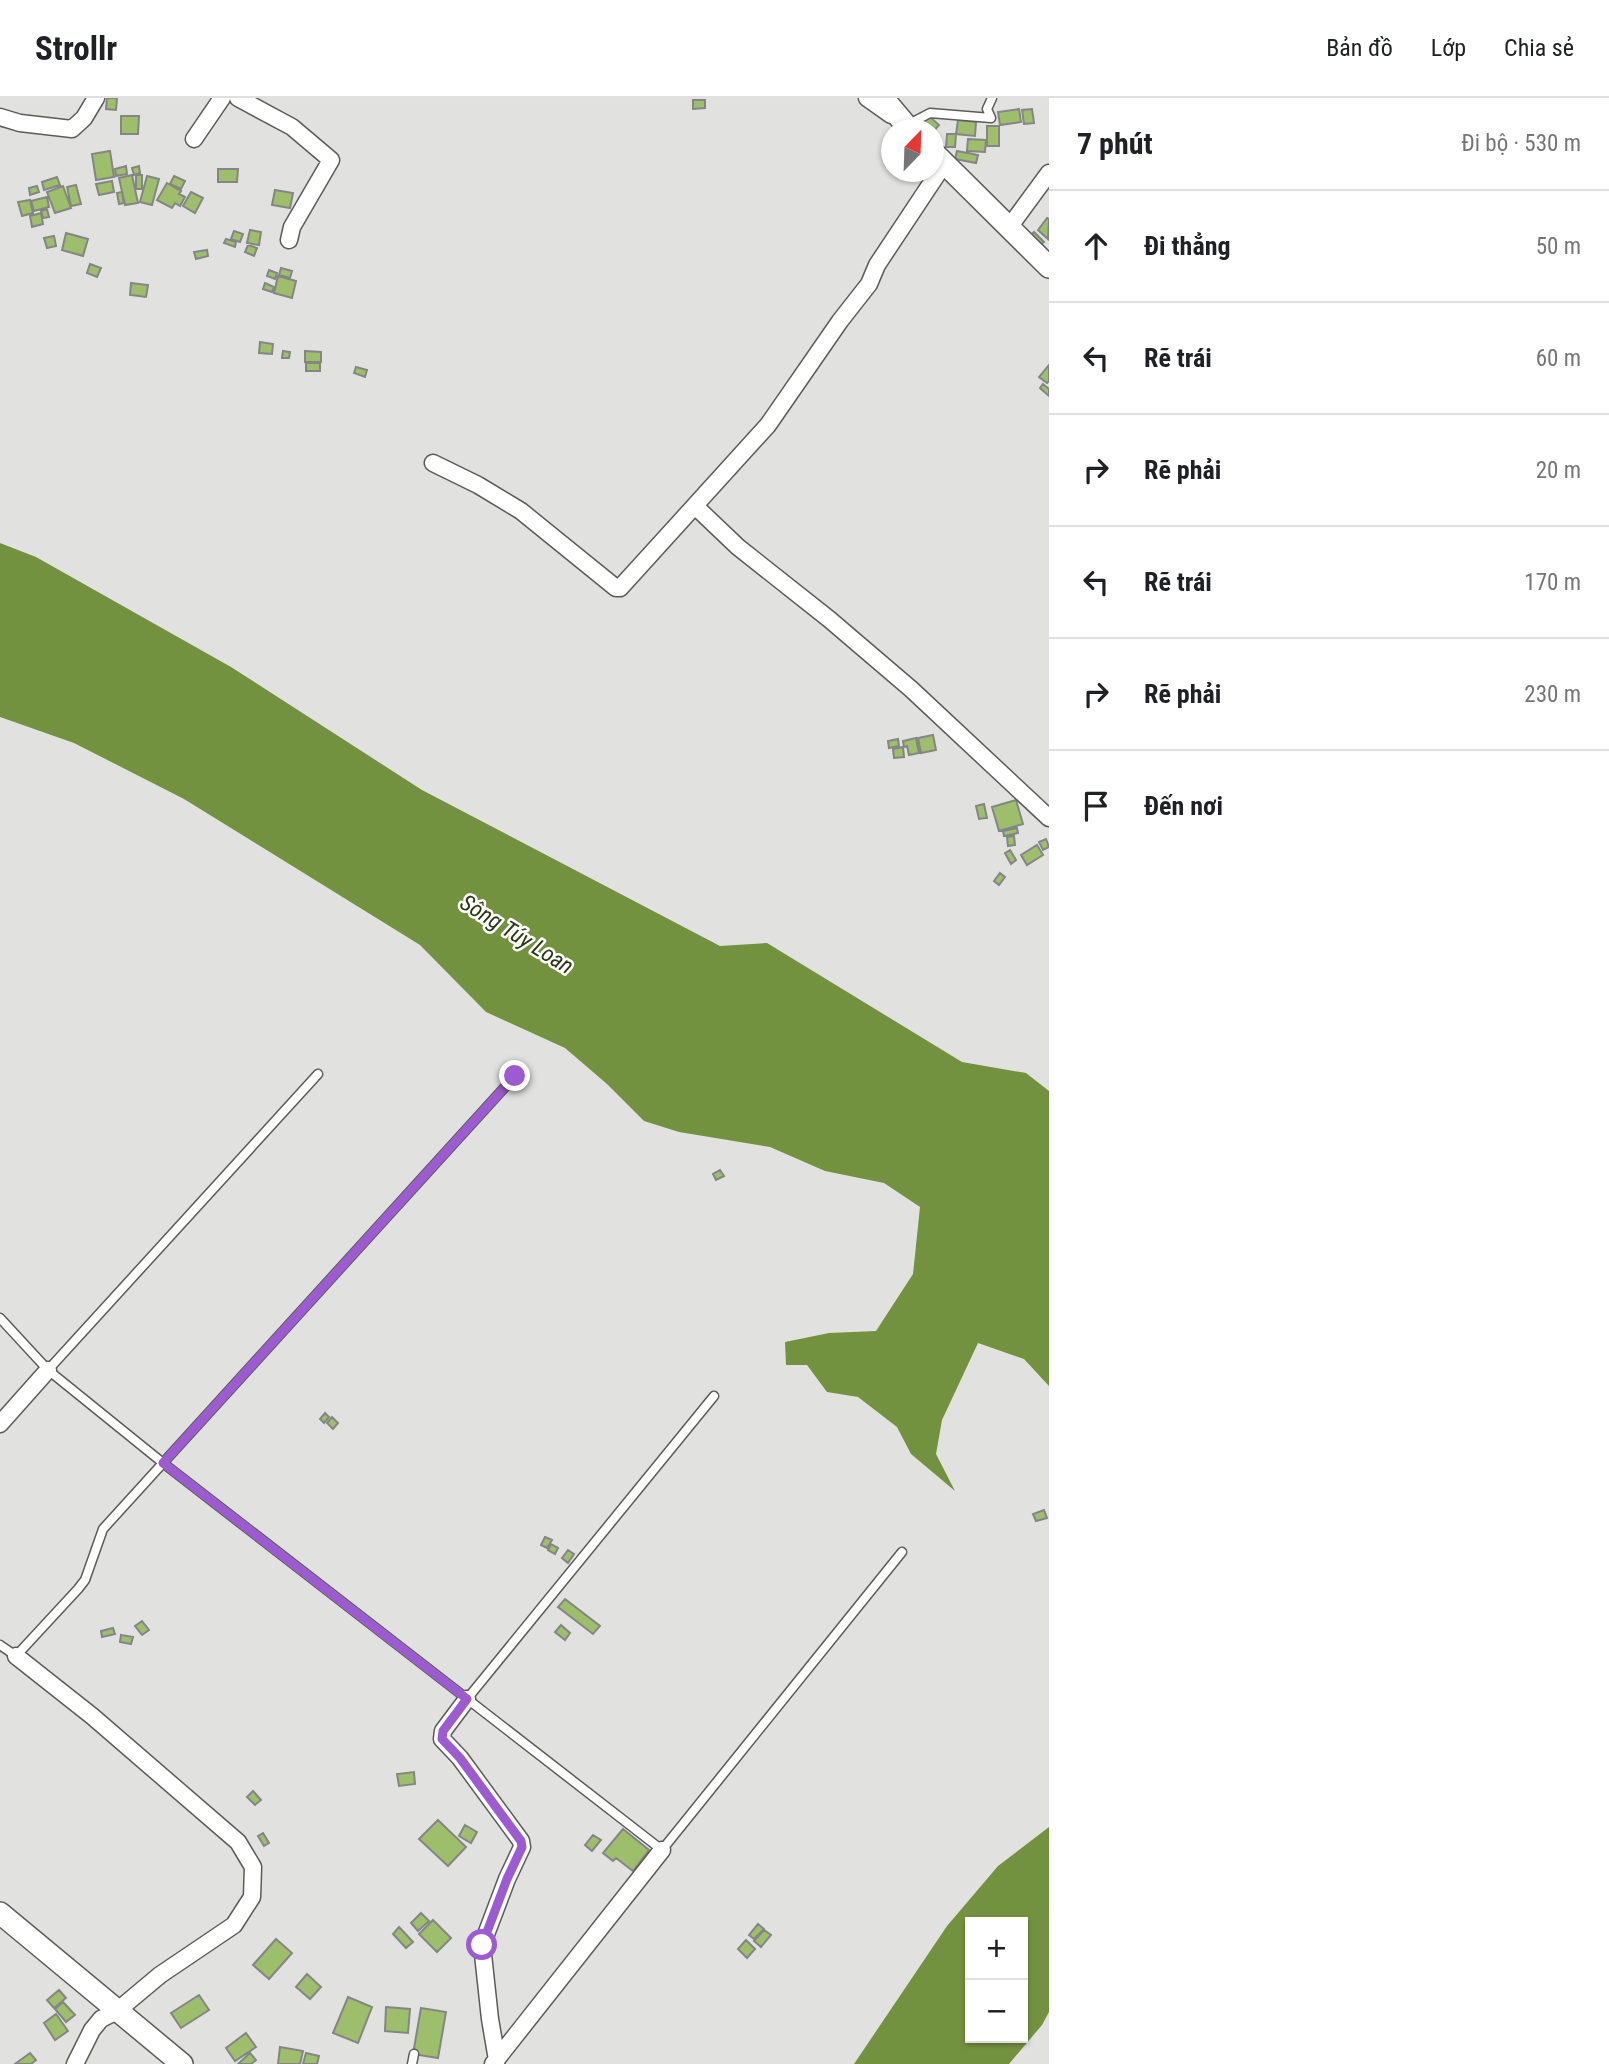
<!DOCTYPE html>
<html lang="vi">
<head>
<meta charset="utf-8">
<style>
	:root { --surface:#fff; --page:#f2f2f2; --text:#202124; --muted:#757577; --line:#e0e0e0 }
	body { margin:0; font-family:"Roboto Condensed",sans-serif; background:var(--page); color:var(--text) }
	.controls { position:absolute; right:21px; bottom:21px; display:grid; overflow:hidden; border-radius:0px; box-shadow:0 2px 5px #0004 }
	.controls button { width:63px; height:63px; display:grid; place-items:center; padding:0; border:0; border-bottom:2px solid var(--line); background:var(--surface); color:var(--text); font:35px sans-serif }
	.compass { position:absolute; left:881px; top:21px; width:63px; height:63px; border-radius:50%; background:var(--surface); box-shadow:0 2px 5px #0004; rotate:23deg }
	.stop { position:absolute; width:21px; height:21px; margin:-16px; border:5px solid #9c5bd1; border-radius:50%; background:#fff }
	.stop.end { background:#9c5bd1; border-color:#fff; box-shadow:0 2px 7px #0008 }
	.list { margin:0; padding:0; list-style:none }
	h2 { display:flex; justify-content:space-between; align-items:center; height:91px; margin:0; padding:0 28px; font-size:30px }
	h2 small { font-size:23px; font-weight:400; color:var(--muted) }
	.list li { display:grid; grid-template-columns:46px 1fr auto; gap:21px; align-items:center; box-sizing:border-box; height:112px; padding:0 28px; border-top:2px solid var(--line) }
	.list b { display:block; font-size:26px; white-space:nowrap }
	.list em { font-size:23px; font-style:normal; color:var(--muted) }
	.icon { flex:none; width:38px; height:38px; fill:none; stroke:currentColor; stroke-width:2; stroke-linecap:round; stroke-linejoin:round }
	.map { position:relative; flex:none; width:1049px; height:1966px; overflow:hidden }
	header { display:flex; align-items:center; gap:42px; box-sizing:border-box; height:98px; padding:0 35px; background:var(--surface); border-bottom:2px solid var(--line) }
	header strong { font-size:33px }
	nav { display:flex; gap:38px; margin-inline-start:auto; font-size:24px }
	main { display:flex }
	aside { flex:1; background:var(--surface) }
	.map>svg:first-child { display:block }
	.water { fill:#739240; fill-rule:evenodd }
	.building { fill:#9dbf6b; stroke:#848683; stroke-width:2 }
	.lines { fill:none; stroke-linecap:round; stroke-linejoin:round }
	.service-casing { stroke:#5b5c59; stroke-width:11 }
	.minor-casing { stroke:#5b5c59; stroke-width:19 }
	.tertiary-casing { stroke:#5b5c59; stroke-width:24 }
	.service { stroke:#fff; stroke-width:8 }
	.minor { stroke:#fff; stroke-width:16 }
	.tertiary { stroke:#fff; stroke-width:21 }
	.route { stroke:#9c5bd1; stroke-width:9 }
	.labels { text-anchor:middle; stroke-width:5; stroke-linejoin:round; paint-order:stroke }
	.water-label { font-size:23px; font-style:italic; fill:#2a3815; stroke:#fff }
</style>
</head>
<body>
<header>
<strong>Strollr</strong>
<nav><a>Bản đồ</a><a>Lớp</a><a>Chia sẻ</a></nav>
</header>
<main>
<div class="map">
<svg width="1049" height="1966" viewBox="0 0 1049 1966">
	<rect width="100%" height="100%" fill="#e1e2df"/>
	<path class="water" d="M0,445l36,14 195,110 191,123 298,156 47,-3 195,119 64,11 23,18v295l-25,-27 -46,-16 -36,77 -6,34 19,37 -44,-37 -14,-27 -39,-30 -31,-5 -20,-27h-21l-1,-23 44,-9 47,-2 37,-57 7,-67 -36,-24 -59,-12 -55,-24 -91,-15 -35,-11 -37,-37 -42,-36 -79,-36 -66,-67 -236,-146 -110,-56 -74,-26z
		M1049,1729v185l-7,13 -33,39h-155l93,-138 51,-60zM970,1824h53v116h-53z"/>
	<path class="building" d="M107,0h10l-1,12 -10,-1z
		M693,2h12v8l-12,1z
		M1019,11l2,13 -21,3 -2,-13z
		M1032,11l2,14 -10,1 -2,-14z
		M121,18h18l-1,18h-17z
		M929,18l10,9 -5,6 -7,-1 -5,-5z
		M958,22l18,2 -1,14 -19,-2z
		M987,28h12v20h-12z
		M947,36h9l-1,13h-9z
		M968,41l18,1 -1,12 -18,-1z
		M110,53l4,26 -18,3 -4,-26z
		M957,53l21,4 -2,8 -21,-4z
		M126,68l1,8 -11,2 -1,-7z
		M139,68l1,7 -6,2 -2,-7z
		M218,71h20l-1,13h-19z
		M132,77l6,28 -13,2 -6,-27z
		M136,77h6v14h-6z
		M147,78l12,3 -7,26 -12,-3z
		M174,78l11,5 -4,8 -11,-5z
		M57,79l3,8 -16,5 -2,-8z
		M112,83l2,11 -15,3 -3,-11z
		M167,85l14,8 -2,3 6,3 -5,9 -5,-3 -3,5 -15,-8z
		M76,87l5,19 -10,2 -4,-19z
		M37,88l2,6 -9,3 -1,-7z
		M63,88l8,22 -16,5 -8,-21z
		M275,92l18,3 -3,15 -18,-3z
		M122,94l2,11 -5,1 -2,-11z
		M191,94l12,6 -8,15 -12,-7z
		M47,99l2,10 -15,4 -3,-10z
		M30,102l3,13 -11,3 -4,-14z
		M47,111l2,8 -6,1 -2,-7z
		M41,115l2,11 -11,3 -2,-11z
		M1047,120l2,1 -1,20 -10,-9z
		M250,132l11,2 -2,13 -12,-2z
		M234,133l9,3 -3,8 -9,-3z
		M1034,134l10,10 -5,4 -10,-9z
		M66,135l22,6 -5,17 -21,-6z
		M54,138l2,10 -9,2 -3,-10z
		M226,141l10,3 -1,5 -11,-4z
		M248,147l9,3 -3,8 -9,-4z
		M207,152l1,6 -12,3 -2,-7z
		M90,166l11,4 -4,9 -10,-4z
		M281,170l11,3 -2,7 -11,-3z
		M269,172l8,3 -2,6 -8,-3z
		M278,178l18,5 -4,17 -18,-5z
		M131,185l17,2 -2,12 -16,-2z
		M265,185l9,4 -2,5 -9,-3z
		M260,244l13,2 -1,10 -13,-1z
		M283,253l7,1 -1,6h-7z
		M305,253l16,1v10h-16z
		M306,265h14v8h-14z
		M1049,267v16l-2,2 -8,-6z
		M356,269l11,3 -2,7 -11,-4z
		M1043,286l6,5v7l-9,-8z
		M933,637l3,15 -15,3 -3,-15z
		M916,640l3,15 -10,2 -2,-9 -3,1 -1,-6z
		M898,641l1,7 -10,2 -1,-7z
		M903,649l1,10 -10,1 -1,-9z
		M1016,702l7,24 -24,7 -7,-24z
		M984,706l3,14 -8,1 -3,-13z
		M1017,730l1,5 -14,3 -1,-5z
		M1014,738l1,9 -7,1 -1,-9z
		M1046,741l3,8 -6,3 -4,-8z
		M1037,747l6,10 -16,10 -6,-10z
		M1010,752l6,10 -5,4 -6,-11z
		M1000,775l5,4 -6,8 -5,-4z
		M720,1072l4,6 -8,4 -3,-6z
		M325,1315l4,4 -5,6 -4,-4z
		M332,1319l6,6 -5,6 -6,-6z
		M1044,1412l3,8 -11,3 -3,-7z
		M545,1439l7,3 -5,8 -6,-3z
		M551,1446l7,4 -3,6 -7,-4z
		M568,1452l6,4 -6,9 -6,-5z
		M565,1501l35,27 -7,8 -35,-27z
		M142,1523l7,9 -7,5 -7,-9z
		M561,1527l9,8 -5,7 -10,-8z
		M113,1530l2,6 -13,3 -1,-6z
		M121,1537l12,2 -2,7 -11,-2z
		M414,1674l1,12 -16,2 -2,-12z
		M253,1693l8,9 -6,5 -8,-8z
		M438,1722l28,27 -18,19 -29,-27z
		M465,1727l12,7 -6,11 -12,-7z
		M623,1731l26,21 -16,21 -17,-13 -3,3 -10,-8z
		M263,1735l6,10 -5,3 -6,-10z
		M593,1737l8,5 -9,11 -7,-6z
		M421,1815l8,8 -11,10 -7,-8z
		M433,1822l18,18 -14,14 -18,-18z
		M758,1826l6,5 -10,10 -5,-4z
		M399,1829l14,15 -7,6 -13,-14z
		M764,1832l7,5 -10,12 -7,-6z
		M276,1841l16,14 -23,26 -16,-14z
		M746,1842l9,9 -8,9 -9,-9z
		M307,1876l14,13 -11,12 -14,-12z
		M59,1892l7,8 -12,10 -7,-8z
		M199,1897l10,15 -28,18 -10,-15z
		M348,1899l24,10 -14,36 -25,-10z
		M63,1904l12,13 -9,7 -11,-13z
		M386,1909l24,2 -2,24 -23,-2z
		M421,1910l25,4 -8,46 -25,-4z
		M56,1916l12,17 -13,9 -11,-17z
		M246,1935l10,14 -21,14 -9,-13z
		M280,1949l23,4 -3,13h-22z
		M30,1955l6,7 -5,4h-16z
		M250,1955l6,7 -5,4h-13z
		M306,1955l13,3 -2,8h-14z"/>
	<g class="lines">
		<defs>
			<path id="service" d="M909,26l21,-11 61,5 -4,-9 5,-11
				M0,1220l48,52 115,93 499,387 240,-298
				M48,1272l270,-296
				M0,1547l16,11 62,-67 7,-9 18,-51 412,-453
				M467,1601l247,-303
				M412,1966l2,-10"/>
			<path id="minor" d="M238,0l54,29 39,33 -39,67 -3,13
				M867,0l24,17
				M0,19l20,6 52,6 12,-11 12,-20
				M194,41l28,-41
				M1010,128l39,-53
				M433,365l45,22 43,26 95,77h4l148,-163 72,-104 29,-37 8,-19 67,-101
				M696,409l42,40 91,72 82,70 138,129
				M0,1326l48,-54
				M16,1558l76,60 146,126 15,25 -1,30 -18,28 -74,50 -43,36 -16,8 -9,11 -17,34
				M467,1601l-24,32 -1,8 18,19 61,83 1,6 -15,32 -25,66 8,74 7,41
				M493,1966l169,-214"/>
			<path id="tertiary" d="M883,0l27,32
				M934,55l115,114
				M0,1815l182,151"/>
		</defs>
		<use href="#service" class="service-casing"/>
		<use href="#minor" class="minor-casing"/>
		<use href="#tertiary" class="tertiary-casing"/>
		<use href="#service" class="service"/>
		<use href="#minor" class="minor"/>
		<use href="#tertiary" class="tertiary"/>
	</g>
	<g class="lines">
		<path class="route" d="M482,1847l25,-66 15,-32 -1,-6 -61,-83 -18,-19 1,-8 24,-32 -304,-236 352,-387"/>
	</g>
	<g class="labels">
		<g class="water-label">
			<text transform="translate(517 836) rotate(32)" y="8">Sông Túy Loan</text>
		</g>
	</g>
</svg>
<div class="controls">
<button>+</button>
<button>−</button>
</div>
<svg class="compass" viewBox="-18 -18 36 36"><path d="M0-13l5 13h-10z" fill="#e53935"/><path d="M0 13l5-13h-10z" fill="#757577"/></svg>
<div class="stop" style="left:482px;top:1847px"></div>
<div class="stop end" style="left:515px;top:978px"></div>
</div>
<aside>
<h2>7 phút<small>Đi bộ · 530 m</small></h2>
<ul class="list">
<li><svg class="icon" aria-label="ahead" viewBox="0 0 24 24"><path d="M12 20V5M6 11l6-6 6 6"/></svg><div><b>Đi thẳng</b></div><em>50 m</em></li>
<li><svg class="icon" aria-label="left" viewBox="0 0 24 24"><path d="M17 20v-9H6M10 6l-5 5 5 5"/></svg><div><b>Rẽ trái</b></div><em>60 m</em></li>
<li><svg class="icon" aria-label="right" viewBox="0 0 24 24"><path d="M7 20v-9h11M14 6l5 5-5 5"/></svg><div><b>Rẽ phải</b></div><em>20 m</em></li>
<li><svg class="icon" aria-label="left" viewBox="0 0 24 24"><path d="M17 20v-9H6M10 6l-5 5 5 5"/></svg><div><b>Rẽ trái</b></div><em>170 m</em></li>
<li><svg class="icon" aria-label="right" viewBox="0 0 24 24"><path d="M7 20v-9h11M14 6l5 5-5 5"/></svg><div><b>Rẽ phải</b></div><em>230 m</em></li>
<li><svg class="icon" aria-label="arrive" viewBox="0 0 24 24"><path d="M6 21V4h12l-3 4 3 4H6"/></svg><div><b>Đến nơi</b></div></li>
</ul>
</aside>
</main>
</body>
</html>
